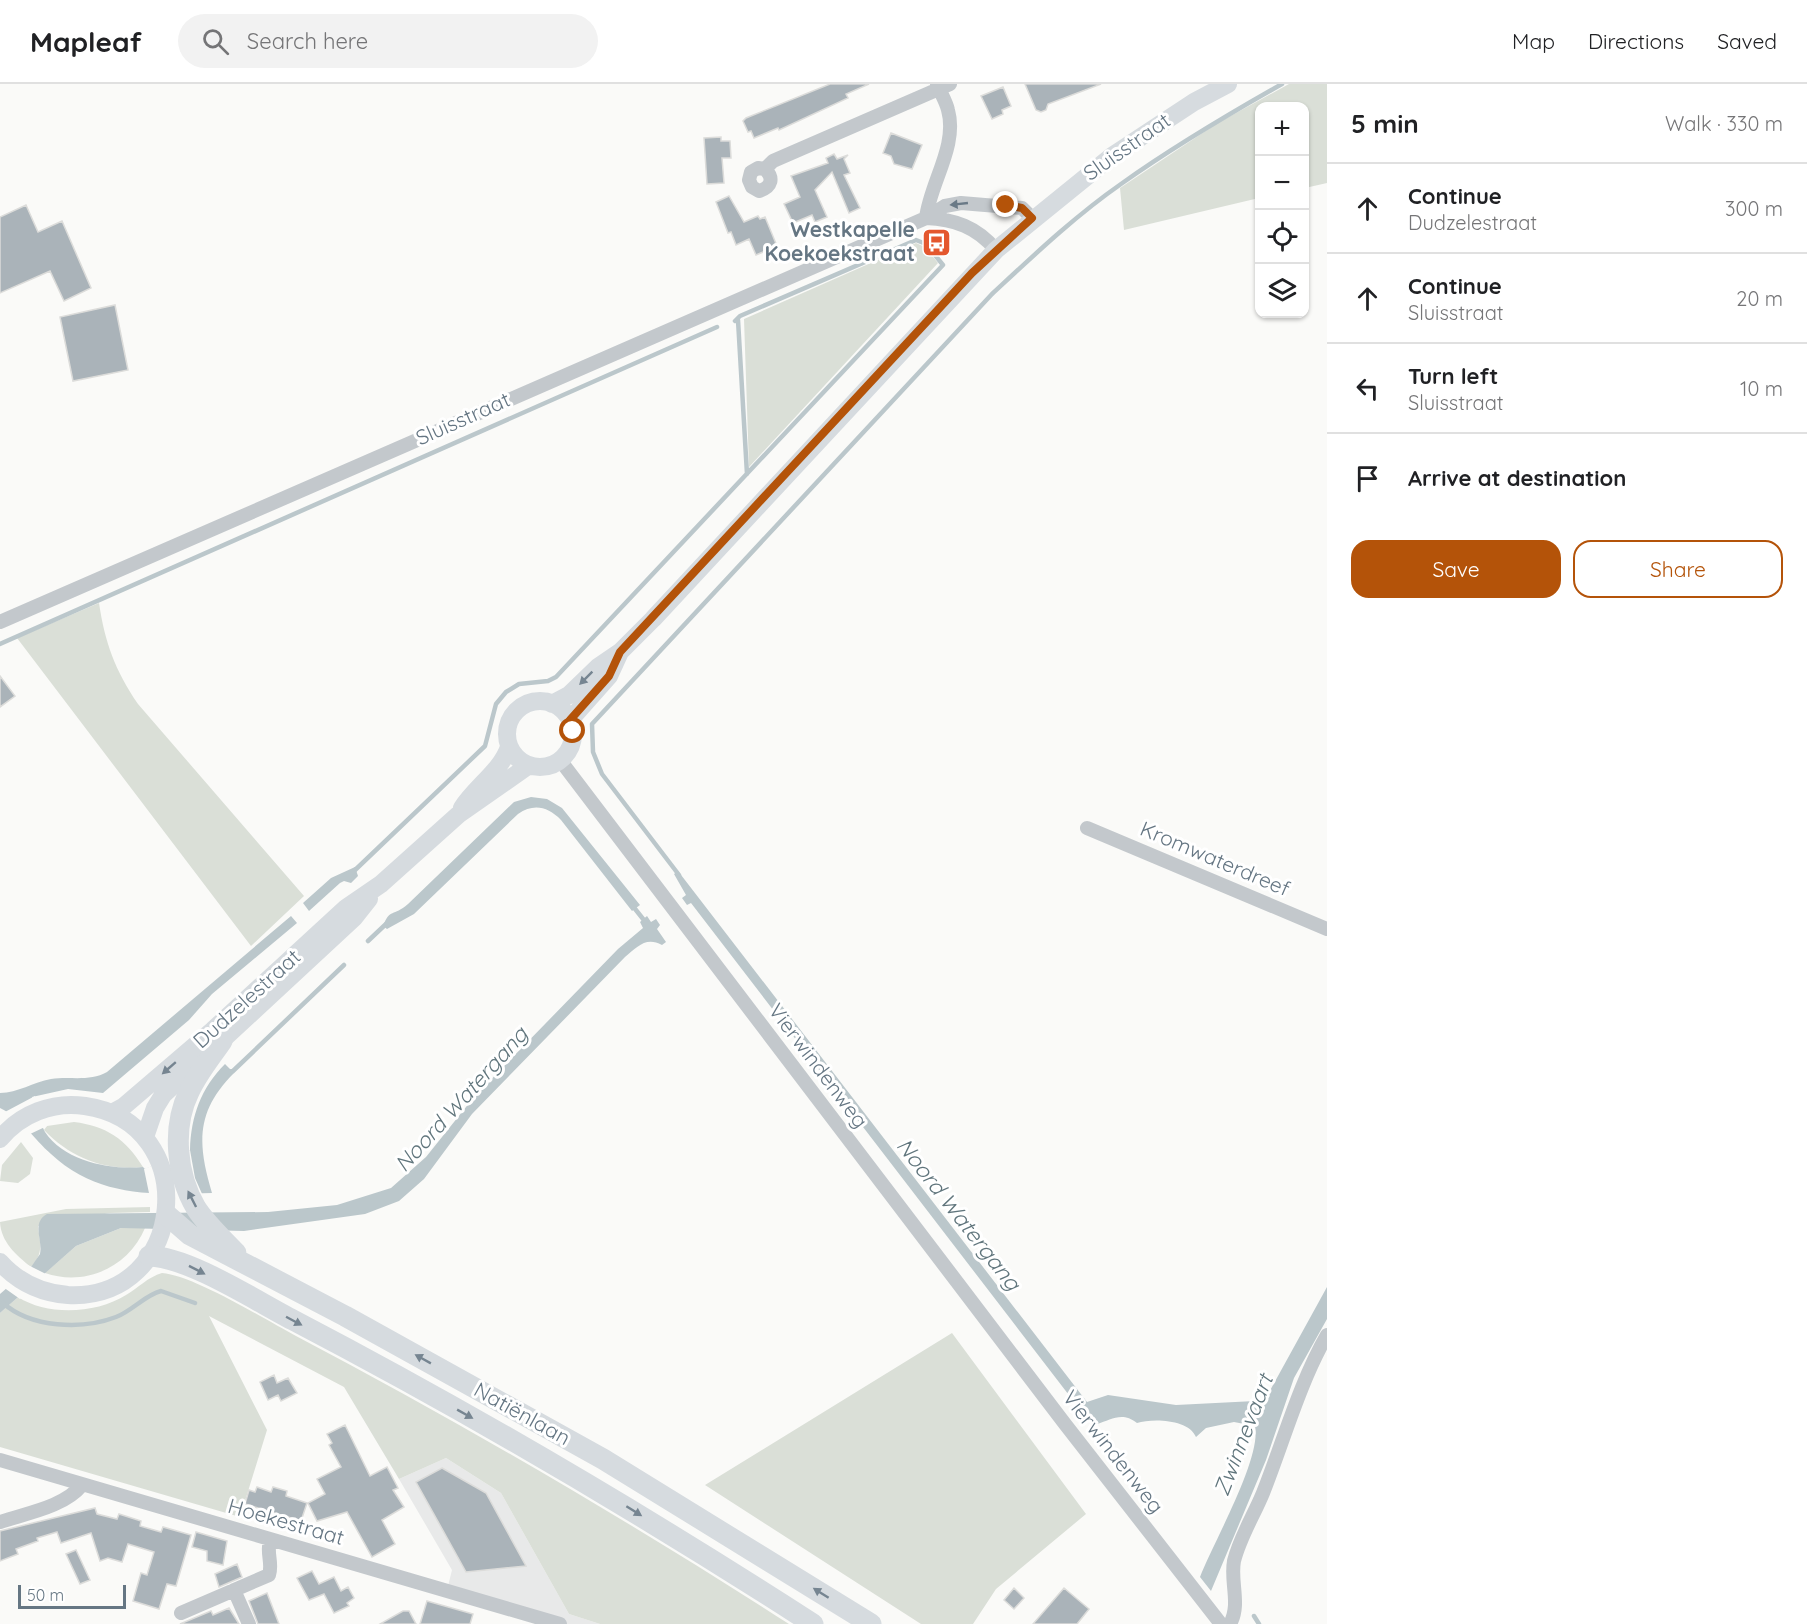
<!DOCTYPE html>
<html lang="en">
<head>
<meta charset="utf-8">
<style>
	:root { --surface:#fff; --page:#f2f2f2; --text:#202124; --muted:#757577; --line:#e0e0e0; --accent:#b45309 }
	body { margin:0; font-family:Quicksand,sans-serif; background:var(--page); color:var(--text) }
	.controls { position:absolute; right:18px; top:18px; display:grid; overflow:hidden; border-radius:12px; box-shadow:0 2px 4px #0004 }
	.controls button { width:54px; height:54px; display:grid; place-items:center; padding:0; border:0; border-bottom:2px solid var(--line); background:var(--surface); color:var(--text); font:30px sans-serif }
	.scale { position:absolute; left:18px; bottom:15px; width:108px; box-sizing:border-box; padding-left:6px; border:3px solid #657683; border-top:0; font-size:16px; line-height:21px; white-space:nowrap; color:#657683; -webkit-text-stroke:4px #fff; paint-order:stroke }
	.stop { position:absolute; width:18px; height:18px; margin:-14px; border:4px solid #b45309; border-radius:50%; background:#fff }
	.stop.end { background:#b45309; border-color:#fff; box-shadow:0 2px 6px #0008 }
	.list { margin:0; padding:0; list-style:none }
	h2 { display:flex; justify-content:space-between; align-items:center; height:78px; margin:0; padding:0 24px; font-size:26px }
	h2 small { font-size:20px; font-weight:400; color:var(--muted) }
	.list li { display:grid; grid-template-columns:39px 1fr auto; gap:18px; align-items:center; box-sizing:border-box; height:90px; padding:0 24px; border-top:2px solid var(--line) }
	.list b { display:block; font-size:22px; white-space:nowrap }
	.list p { margin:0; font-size:20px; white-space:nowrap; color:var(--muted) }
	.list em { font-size:20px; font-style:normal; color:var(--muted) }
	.actions { display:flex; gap:12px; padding:18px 24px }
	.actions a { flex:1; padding:14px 0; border:2px solid var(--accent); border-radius:18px; text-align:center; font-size:21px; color:var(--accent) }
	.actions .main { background:var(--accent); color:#fff }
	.icon { flex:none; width:33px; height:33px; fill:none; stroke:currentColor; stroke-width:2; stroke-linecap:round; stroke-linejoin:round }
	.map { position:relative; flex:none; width:1327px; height:1540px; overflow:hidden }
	header { display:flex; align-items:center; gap:36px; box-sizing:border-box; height:84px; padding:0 30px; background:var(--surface); border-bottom:2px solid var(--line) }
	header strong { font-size:28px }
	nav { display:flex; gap:33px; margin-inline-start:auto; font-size:21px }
	.search { width:420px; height:54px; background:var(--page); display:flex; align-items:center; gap:15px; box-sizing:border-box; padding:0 21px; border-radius:33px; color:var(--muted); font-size:22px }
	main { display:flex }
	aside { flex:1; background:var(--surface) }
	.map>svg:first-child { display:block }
	.built { fill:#e8e9e9 }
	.green { fill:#dadfd7 }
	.water { fill:#bbc7cb }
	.pier { fill:#fafaf8 }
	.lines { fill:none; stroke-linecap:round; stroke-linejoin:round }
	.stream { stroke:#bbc7cb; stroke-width:4.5 }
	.building { fill:#aab3b9; stroke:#dcdcda; stroke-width:1.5 }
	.minor { stroke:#c3c8cc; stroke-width:14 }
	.major { stroke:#d6dbdf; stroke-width:18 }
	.highway { stroke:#d6dbdf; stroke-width:21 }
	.oneway { fill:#6a7a87 }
	.oneway2 { fill:#768591 }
	.route { stroke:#b45309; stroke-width:8 }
	.labels { text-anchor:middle; stroke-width:6; stroke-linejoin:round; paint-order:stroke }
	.street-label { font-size:21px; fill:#657683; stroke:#fff }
	.poi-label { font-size:21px; font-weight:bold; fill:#657683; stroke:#fff; text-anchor:end }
	.water-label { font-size:22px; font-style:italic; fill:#60757c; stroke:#fff }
</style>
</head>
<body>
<header>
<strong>Mapleaf</strong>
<div class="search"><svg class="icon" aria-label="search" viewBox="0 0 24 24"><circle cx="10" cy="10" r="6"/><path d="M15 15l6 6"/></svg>Search here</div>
<nav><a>Map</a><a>Directions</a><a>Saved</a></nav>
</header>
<main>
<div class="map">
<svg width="1327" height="1540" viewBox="0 0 1327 1540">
	<rect width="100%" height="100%" fill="#fafaf8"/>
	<path class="built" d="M446,1374l55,35 68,121 31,10h-63l-89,-38 4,-16 -53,-91z"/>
	<path class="green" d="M1289,0h38v99l-22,5 -1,-82h-44l-1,92 -135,32 -4,-42 96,-64z
		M916,159l9,4 13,16 -189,204 -5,-148z
		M99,519c6,40 16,67 39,101l166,192 -53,50 -234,-308z
		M74,1038c32,4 52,17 69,45 -39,4 -72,-9 -99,-37l3,-4z
		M21,1058l12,16 -3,16 -12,9 -18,-2 2,-16z
		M150,1123v5l-40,1 -72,13c2,18 6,27 -7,41 -15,-12 -30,-25 -31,-45l66,-13z
		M121,1144h24c-16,39 -60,59 -100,45l31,-27z
		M162,1189c31,2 104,47 134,63 169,89 333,185 493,288h-189l-31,-10 -68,-121 -55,-35 -47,21 -55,-92 -135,-71 58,114 -27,87 -240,-70v-134l18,-16c29,19 78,17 108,-2 12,-7 22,-18 36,-22z
		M952,1249l134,181 -90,75 -23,35h-52l-216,-139z"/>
	<path class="water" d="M531,713l16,2 15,9 78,97 -8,6 -71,-91c-13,-13 -27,-17 -43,-6l-104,100 -27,15 -4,-3c7,-18 10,-9 25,-22l106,-102z
		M355,783l3,9 -7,7 -7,-2 -4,2 -31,28 -6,-8 28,-25z
		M678,787l409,531 21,-7 68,10 79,-4 12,-5 60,-109v32l-33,59 -28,82 -55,131 -11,-14c13,-34 62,-119 55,-151l-21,-4 -28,6 -10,9c-7,-18 -44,-19 -59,-14 -15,-12 -26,-3 -40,1l-12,-8 -394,-513 -4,2 -5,-7 4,-3 -12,-21z
		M291,832l6,7 -85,71 -23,26 -86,73 -35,-4 -36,8c4,11 8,26 13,35 20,30 66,38 98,35l2,2 45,-19c1,-34 11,-62 35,-86l9,9c-38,38 -37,70 -22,120 -60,2 -115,4 -161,-39 -17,-15 -30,-36 -51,-46v-15c18,0 33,-11 51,-14 19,-3 39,3 56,-7z
		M647,832l4,6 5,-3 4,6 -3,4 9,13 -4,3c-16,-9 -25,2 -37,12l-153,157 -48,65 -25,22 -34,13 -121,17 -123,-3 -45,18 -76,67v-19l31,-27 9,-13c3,-14 -9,-31 7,-40l221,-2 69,-7 54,-17 35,-31 48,-60 144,-148 25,-21 -3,-6z"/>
	<path class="pier" d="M35,1012l12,30 -19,9 -25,-22z
		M190,1066l5,28 8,18 -53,2 -6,-29z
		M28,1181l20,10 -28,24 -17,-12z"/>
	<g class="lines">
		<path class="stream" d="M738,236l9,154
			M0,560l717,-317
			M353,788l132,-126 11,-42 10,-12 13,-8 29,-3 8,-4 387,-412 -17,-21 -10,-4 -176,76 -5,5
			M679,791l-77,-101 -9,-22 -1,-28 400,-430c41,-38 83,-78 129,-110 52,-37 106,-69 161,-100
			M632,821l15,19
			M368,857l18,-17
			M227,988l6,-1 111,-106
			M3,1219c28,25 79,27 113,14 16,-6 29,-22 45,-26l34,12
			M1254,1532l5,8"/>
	</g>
	<path class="building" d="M830,0h39l-23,10 2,4 -69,32 -1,-2 -24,10 -3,-7 -3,1 -5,-11 3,-3z
		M1025,0h76l-53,20 -2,6 -5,2 -5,-2z
		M1003,3l8,19 -9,4 1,4 -11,5 -11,-23z
		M891,49l31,12 -10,24 -18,-5 -3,-8 -8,-3z
		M721,53v4h9l1,17h-9l2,25 -17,1 -3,-46z
		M834,70l3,5 11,-4 -4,4 6,14 -6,2 16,33 -11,5 -17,-41 -17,18 12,27 -12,5 -3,-7 -19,8 -9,-19 16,-7 -9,-21 37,-13 -2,-5z
		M729,112l15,26 14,-6 2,3 5,-2 12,29 -21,9 -7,-16 -13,6 -5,-13 -3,1 -12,-31z
		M26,121l12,27 24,-11 29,67 -27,13 -14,-30 -50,22v-76z
		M115,221l13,65 -55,11 -13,-64z
		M0,592l15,20 -15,11z
		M274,1291l3,8 11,-5 9,15 -16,8 -3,-6 -10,5 -8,-18z
		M345,1341l25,51 17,-9 11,21 -5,2 11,17 -22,13 13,24 -23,13 -25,-45 -30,9 -9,-18 17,-9 -8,-15 24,-12 -12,-22 3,-2 -5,-9z
		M442,1384l44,25 40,73 -60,6 -50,-90z
		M257,1403l14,5 2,-5 14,4 -1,5 21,7 -6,18 -56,-17 4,-14 6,2z
		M95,1424l2,6 20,5 2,-5 22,7 -1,5 21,6 2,-5 28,8 -15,51 -9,-2 -8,25 -26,-8 8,-28 6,2 7,-23 -26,-8 -6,18 -14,-4 -8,3 -9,-28 -30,10 -4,-11 -20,6 1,3 -22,8 2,5 -18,7v-30z
		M196,1448l31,9 -4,24 -16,-4v-10l-15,-4z
		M76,1466l14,30 -10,4 -14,-30z
		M237,1480l5,13 -23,10 -4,-13z
		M312,1487l7,13 15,-7 7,14 7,-4 6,11 -7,5 2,3 -15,7 -10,-19 -15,6 -12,-22z
		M1014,1504l10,10 -10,11 -10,-9z
		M1064,1504l25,21 -12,15h-44z
		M267,1509l12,31h-21l-9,-23z
		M427,1517l46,13 -3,10h-50z
		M229,1524l10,16h-59l31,-13 2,4z
		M403,1527h6l7,13h-36z"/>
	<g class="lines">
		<path class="minor" d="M765,85c9,9 7,18 -6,22l-7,-4 -3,-7 2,-8 7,-4 7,1 8,-8 177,-77
			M926,134c4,-35 32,-72 22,-108 -2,-9 -8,-18 -11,-26
			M926,134c28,1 51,9 70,32
			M0,538l926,-404 19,-12 16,-3 61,5 10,10
			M560,676l505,664 156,200
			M1087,744l240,101
			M0,1376l560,164
			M0,1438c27,-9 64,-15 82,-37
			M234,1506l15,34
			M181,1529l88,-38c4,-12 -3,-22 1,-35
			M1230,1540c11,-20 0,-42 4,-63 6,-24 20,-46 29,-68 21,-53 36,-109 64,-158"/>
		<path class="major" d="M507 650a33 33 0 1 1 66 0a33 33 0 1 1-66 0Z
			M552,620l17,-9 29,-28 22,-15 33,-33 343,-369 116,-94 82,-54 34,-18
			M570,636l39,-44 11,-24
			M462,724c13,-21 39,-37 47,-61
			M112,1029l11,-6 90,-77 133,-122 35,-24 77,-69 70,-49
			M145,1053l10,-29 8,-13 191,-177 15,-19
			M0,1055c20,-25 53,-38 85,-33 119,17 102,195 -17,189 -27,-2 -50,-13 -68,-33"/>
		<path class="highway" d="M222,957c-11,16 -25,33 -33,51 -17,35 -13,82 7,116 11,17 26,30 40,45
			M167,1131l23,20 155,81 258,143 268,165
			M149,1172c40,1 107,45 144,64 178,93 351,195 520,304"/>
	</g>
	<defs><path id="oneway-solid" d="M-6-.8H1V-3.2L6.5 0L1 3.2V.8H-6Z" transform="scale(1.5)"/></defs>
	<use class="oneway" href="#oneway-solid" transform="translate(959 120) rotate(174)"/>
	<g class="oneway2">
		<use href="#oneway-solid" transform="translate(586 594) rotate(135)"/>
		<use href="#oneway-solid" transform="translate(169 984) rotate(139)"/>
		<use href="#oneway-solid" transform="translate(192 1115) rotate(-117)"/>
		<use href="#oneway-solid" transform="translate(197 1186) rotate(27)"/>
		<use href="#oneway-solid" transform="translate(294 1237) rotate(28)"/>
		<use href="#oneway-solid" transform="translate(423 1275) rotate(-151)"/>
		<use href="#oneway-solid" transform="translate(465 1330) rotate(29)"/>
		<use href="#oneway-solid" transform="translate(634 1427) rotate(32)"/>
		<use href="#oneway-solid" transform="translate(821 1509) rotate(-148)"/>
	</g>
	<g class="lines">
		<path class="route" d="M573,647l-3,-11 39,-44 11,-24 352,-379 60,-55 -10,-10 -16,-3"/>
	</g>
	<defs>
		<symbol id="bus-square" viewBox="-11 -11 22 22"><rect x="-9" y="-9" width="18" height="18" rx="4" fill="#e4572e" stroke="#fff"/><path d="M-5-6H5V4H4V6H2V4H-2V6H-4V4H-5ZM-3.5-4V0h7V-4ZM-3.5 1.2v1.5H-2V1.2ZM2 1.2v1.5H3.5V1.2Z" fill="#fff"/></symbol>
	</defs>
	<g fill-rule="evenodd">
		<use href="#bus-square" x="920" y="142" width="33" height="33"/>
	</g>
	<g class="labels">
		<g class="street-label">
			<text transform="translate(1127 63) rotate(-35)" y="7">Sluisstraat</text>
			<text transform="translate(463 335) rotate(-24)" y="7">Sluisstraat</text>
			<text transform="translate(1215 775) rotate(23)" y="7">Kromwaterdreef</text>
			<text transform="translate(247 915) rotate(-42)" y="7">Dudzelestraat</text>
			<text transform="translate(818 982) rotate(53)" y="7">Vierwindenweg</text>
			<text transform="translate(522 1330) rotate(29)" y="7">Natiënlaan</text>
			<text transform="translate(1113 1368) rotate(52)" y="7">Vierwindenweg</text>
			<text transform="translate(286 1438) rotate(16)" y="7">Hoekestraat</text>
		</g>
		<g class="poi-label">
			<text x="915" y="153">Westkapelle<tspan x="915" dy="24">Koekoekstraat</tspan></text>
		</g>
		<g class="water-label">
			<text transform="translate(461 1015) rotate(-48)" y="8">Noord Watergang</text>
			<text transform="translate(959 1130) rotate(52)" y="8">Noord Watergang</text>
			<text transform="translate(1243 1351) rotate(-69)" y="8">Zwinnevaart</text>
		</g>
	</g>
</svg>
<div class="controls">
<button>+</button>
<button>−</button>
<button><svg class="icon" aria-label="locate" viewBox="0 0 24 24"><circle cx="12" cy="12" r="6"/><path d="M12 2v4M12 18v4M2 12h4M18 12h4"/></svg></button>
<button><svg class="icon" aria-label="layers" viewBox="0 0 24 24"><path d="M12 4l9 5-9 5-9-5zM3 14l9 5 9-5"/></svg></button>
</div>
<div class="scale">50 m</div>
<div class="stop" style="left:573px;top:647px"></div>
<div class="stop end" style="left:1006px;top:121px"></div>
</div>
<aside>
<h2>5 min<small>Walk · 330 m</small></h2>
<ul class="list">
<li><svg class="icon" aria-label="ahead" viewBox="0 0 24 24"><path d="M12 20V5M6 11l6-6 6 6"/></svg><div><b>Continue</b><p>Dudzelestraat</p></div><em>300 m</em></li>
<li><svg class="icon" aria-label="ahead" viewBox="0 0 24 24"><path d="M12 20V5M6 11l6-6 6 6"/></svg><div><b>Continue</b><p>Sluisstraat</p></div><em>20 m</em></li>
<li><svg class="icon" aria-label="left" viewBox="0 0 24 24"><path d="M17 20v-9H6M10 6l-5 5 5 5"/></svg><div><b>Turn left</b><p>Sluisstraat</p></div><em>10 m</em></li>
<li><svg class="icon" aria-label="arrive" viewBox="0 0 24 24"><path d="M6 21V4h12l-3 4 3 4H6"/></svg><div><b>Arrive at destination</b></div></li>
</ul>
<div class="actions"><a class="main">Save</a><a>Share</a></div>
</aside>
</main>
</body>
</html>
